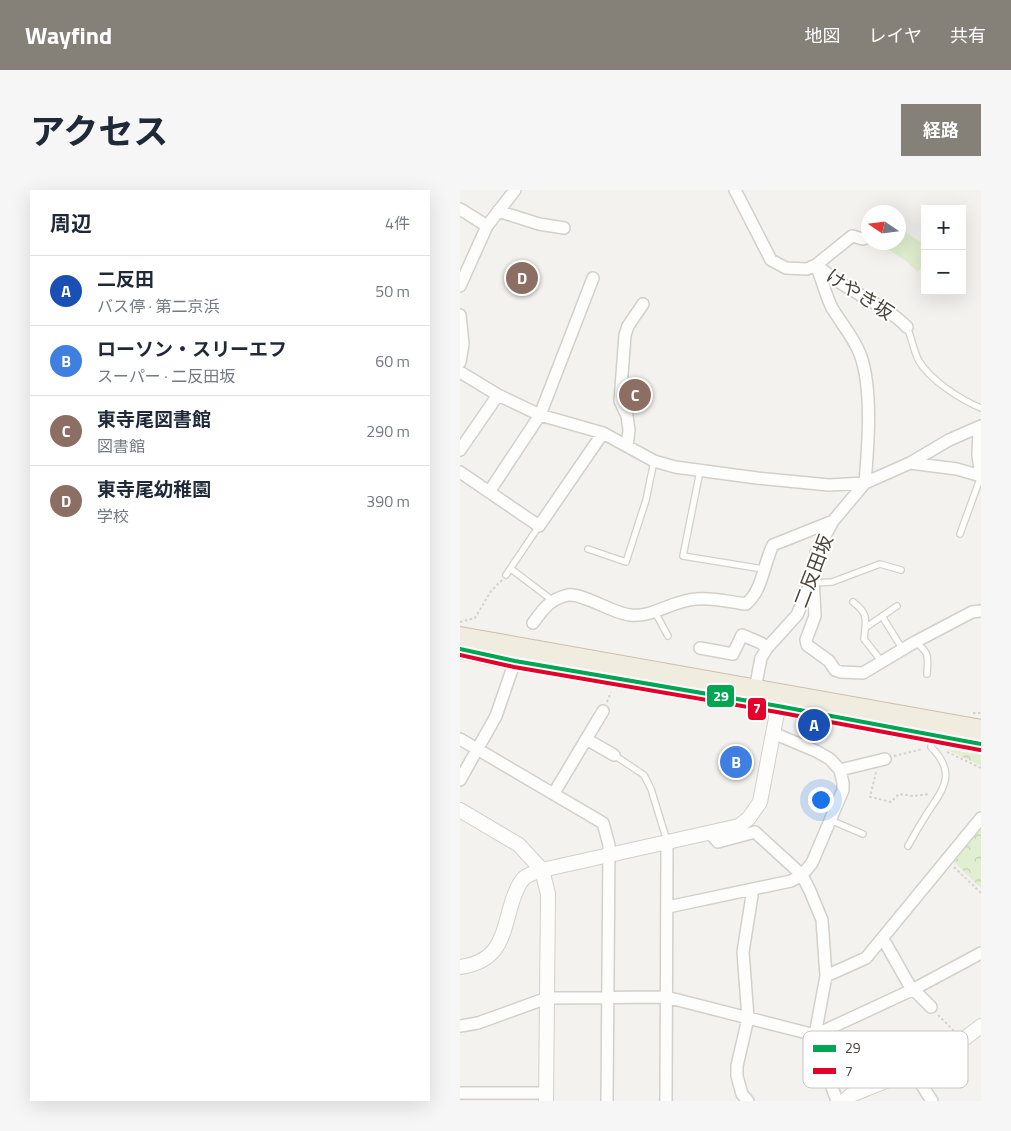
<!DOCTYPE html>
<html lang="ja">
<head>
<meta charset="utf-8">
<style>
	:root { --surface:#fff; --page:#f6f6f7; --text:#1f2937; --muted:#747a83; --line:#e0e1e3; --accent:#868178 }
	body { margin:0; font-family:"Titillium Web","Noto Sans JP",sans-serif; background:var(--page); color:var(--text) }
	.controls { position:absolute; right:15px; top:15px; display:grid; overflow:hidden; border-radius:0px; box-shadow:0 5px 20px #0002 }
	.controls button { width:45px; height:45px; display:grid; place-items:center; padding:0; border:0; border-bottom:1px solid var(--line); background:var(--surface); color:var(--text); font:25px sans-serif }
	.compass { position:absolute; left:401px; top:15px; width:45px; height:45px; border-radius:50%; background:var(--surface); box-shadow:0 5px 20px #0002; rotate:283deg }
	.you { position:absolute; left:360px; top:609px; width:18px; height:18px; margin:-12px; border:4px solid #fff; border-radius:50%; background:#1a73e8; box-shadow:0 0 0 8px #1a73e833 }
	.badge { display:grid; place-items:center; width:32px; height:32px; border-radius:50%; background:var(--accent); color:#fff; font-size:16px; font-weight:700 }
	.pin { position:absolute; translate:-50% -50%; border:2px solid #fff; box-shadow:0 1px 5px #0006 }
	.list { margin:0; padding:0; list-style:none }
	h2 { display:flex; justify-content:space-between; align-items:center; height:65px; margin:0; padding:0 20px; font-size:21px }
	h2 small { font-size:16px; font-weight:400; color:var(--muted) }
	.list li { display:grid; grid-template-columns:32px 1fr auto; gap:15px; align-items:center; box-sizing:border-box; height:70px; padding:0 20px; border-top:1px solid var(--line) }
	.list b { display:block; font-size:19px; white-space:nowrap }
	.list p { margin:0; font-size:16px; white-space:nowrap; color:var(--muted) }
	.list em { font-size:16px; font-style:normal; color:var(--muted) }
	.map { position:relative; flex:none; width:521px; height:911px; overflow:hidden; border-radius:0px }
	header { display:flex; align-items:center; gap:30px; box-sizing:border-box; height:70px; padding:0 25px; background:var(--accent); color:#fff }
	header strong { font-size:24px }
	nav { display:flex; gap:28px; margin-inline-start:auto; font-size:18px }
	.intro { display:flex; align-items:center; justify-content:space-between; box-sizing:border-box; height:120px; padding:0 30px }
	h1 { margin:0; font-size:35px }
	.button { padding:12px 22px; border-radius:0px; background:var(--accent); color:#fff; font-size:18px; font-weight:700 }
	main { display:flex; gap:30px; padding:0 30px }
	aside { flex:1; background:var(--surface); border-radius:0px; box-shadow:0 5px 20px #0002 }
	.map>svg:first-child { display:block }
	.grass { fill:#e1eecf }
	.forest { fill:url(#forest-crowns) }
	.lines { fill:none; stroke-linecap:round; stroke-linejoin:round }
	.service-casing { stroke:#d2d0cb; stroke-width:8 }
	.minor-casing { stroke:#d2d0cb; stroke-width:14 }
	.tertiary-casing { stroke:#d2d0cb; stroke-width:16 }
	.trunk-casing { stroke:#ccbfa9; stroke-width:20 }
	.path { stroke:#d3d2cc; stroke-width:2; stroke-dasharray:2.5 2.5; stroke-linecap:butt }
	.service { stroke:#fdfdfc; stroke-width:5.5 }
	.minor { stroke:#fdfdfc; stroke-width:11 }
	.tertiary { stroke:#fdfdfc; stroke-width:14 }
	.trunk { stroke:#f0ece0; stroke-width:18 }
	.bus-1-casing { stroke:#fff; stroke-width:8 }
	.bus-2-casing { stroke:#fff; stroke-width:8 }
	.bus-1 { stroke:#00a651; stroke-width:4 }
	.bus-2 { stroke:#e4002b; stroke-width:4 }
	.labels { text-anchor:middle; stroke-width:4; stroke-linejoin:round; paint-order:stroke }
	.street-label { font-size:19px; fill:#4b4439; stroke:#fff }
	.key { fill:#fff; stroke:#c9c7c4; stroke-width:1 }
	.key-label { font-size:14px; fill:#4b4439 }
	.line-badge { stroke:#fff; stroke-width:2 }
	.badge-label { font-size:14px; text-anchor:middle; font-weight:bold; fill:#fff }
</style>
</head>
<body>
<header>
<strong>Wayfind</strong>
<nav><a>地図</a><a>レイヤ</a><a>共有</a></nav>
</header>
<div class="intro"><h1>アクセス</h1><a class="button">経路</a></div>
<main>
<aside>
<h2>周辺<small>4件</small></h2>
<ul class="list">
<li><span class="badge" style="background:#1a4fb4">A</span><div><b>二反田</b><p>バス停 · 第二京浜</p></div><em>50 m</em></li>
<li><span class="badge" style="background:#3f7fe0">B</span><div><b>ローソン・スリーエフ</b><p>スーパー · 二反田坂</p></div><em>60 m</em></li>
<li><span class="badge" style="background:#8d6e63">C</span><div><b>東寺尾図書館</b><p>図書館</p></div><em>290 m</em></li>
<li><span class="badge" style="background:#8d6e63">D</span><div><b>東寺尾幼稚園</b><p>学校</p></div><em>390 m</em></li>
</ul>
</aside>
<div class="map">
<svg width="521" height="911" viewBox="0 0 521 911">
	<defs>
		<pattern id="forest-crowns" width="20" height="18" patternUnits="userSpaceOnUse" patternTransform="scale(1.25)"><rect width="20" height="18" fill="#e1eecf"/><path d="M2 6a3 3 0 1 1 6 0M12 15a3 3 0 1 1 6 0" fill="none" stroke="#c3cdb2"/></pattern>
	</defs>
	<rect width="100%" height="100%" fill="#f4f2ee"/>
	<path class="grass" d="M439,38l26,17v17l-7,10 -12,-11 -28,-18 20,-1z"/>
	<path class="forest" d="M486,559l35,6v11z
		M521,633v65l-27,-26v-5z"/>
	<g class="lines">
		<defs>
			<path id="service" d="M447,137c5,11 6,23 12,34 11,19 42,39 62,47
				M240,281l-17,85 80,13
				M500,344l21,-58
				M128,359l38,13 20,-62 8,-39
				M51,379l41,31
				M46,385l33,-49
				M353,393l19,-1 48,-18 21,6
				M393,412c16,12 13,18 11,37l18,23
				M195,422l13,24
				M422,426l21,34
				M405,438l32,-22
				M455,452c15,11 13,14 12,32
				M154,565l30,20 7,14 16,52
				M370,630l33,14
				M448,656c6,-11 13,-23 20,-34 17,-25 28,-40 3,-65l2,-11"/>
			<path id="minor" d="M275,0l36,70 15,8 21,1 9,-4 36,-29 11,3 5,-2
				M0,19l27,17
				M38,21l41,13 25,4
				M356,75c6,14 9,29 16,43 9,15 22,30 28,46 13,34 8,93 5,129
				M358,76c27,25 64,36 89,61
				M0,96l27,-60 28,-36
				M0,125l3,29 -3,18
				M0,182l38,23 42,20 63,18 51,28 21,6 82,11 72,7 36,-2 45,-20 39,-23 32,-14
				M519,237l-1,29 3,20
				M167,256l2,-16 -2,-14 -7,-15 5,-66 3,-9 15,-22
				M0,260l38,-55
				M450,273l47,6 24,7
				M0,282l79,54 64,-93
				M29,302l51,-77 53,-137
				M353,387l2,39 -9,24 1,5 22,16 6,9 6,2 22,1 52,-31 57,-30 9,-1
				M73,433c10,-14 17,-24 35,-28 15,-2 44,18 62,20 23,3 43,-15 66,-16 16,-2 34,3 50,5 17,-14 17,-39 27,-59l60,-24
				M240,458l33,6 9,-19 19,8 6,5
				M295,499l6,-31 6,-10 30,-33 16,-38 3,-24 17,-32 32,-38
				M0,549l143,84 6,22 -2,256
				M126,549l28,16
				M380,580l45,-11
				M0,590l36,-64 19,-55
				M94,603l49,-82
				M249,642l9,10 37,-10 47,43 8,16 12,29 4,56 -11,59 8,28 14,38
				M208,717l123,-26 11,-6 10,-12 31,-73v-7l-3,-13 -10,-11 -14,-8 -43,-18
				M421,750l5,4 26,46
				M366,786l40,-18 115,-140
				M453,799l18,18
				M0,836l18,-3 69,-25 119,-1 149,38 97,-45 69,-37
				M453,881l19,30
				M0,903h86
				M206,911l1,-260
				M288,911l-6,-7 -5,-18v-10l11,-48 -5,-66 10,-63"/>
			<path id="tertiary" d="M0,620l59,35 23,25 6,24 -2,207
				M0,777c43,-6 42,-34 53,-68 3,-8 5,-15 11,-21 5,-4 12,-6 18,-8l197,-44 10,-8 11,-16 20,-105
				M384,911l7,-6 84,-34 46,-35"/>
			<path id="trunk" d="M0,446l521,93
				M0,459l55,12 263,45 203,38"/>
		</defs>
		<use href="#service" class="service-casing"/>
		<use href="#minor" class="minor-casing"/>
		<use href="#tertiary" class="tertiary-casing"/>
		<use href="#trunk" class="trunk-casing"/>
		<path class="path" d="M0,432l15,-4 16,-27 11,-11
			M147,512l4,-10
			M513,523h8
			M487,562l34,16
			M434,566l29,-7
			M416,582l-6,25 21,5 8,-8 14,2 17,-2
			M494,677l27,26
			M478,825l16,16"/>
		<use href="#service" class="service"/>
		<use href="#minor" class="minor"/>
		<use href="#tertiary" class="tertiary"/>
		<use href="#trunk" class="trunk"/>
		<defs>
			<path id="bus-1" d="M0,459l55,12 263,45 203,38"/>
			<path id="bus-2" d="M0,465l54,12 263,45 203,38"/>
		</defs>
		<use href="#bus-1" class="bus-1-casing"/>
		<use href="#bus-2" class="bus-2-casing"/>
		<use href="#bus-1" class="bus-1"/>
		<use href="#bus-2" class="bus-2"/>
	</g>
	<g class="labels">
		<g class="street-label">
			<text transform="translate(400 104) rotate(33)" y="7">けやき坂</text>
			<text transform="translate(353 381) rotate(-69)" y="7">二反田坂</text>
		</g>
	</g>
	<rect x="343" y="841" width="165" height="57" rx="8" class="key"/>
	<rect x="353" y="855" width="23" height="7" fill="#00a651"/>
	<rect x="353" y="878" width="23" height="6" fill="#e4002b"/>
	<g class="key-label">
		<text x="385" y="863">29</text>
		<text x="385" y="886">7</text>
	</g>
	<g class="line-badge">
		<rect x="246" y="494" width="29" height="24" rx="5" fill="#00a651"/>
		<rect x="287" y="507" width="20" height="24" rx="5" fill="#e4002b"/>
	</g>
	<g class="badge-label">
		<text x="261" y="511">29</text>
		<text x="297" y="523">7</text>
	</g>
</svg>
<div class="controls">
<button>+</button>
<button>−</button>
</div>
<svg class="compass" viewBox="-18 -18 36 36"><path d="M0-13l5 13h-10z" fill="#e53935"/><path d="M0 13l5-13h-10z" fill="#747a83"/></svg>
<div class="you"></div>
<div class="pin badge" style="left:354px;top:535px;background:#1a4fb4">A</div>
<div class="pin badge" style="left:276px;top:572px;background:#3f7fe0">B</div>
<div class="pin badge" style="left:175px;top:205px;background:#8d6e63">C</div>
<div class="pin badge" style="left:62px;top:88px;background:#8d6e63">D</div>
</div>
</main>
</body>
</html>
